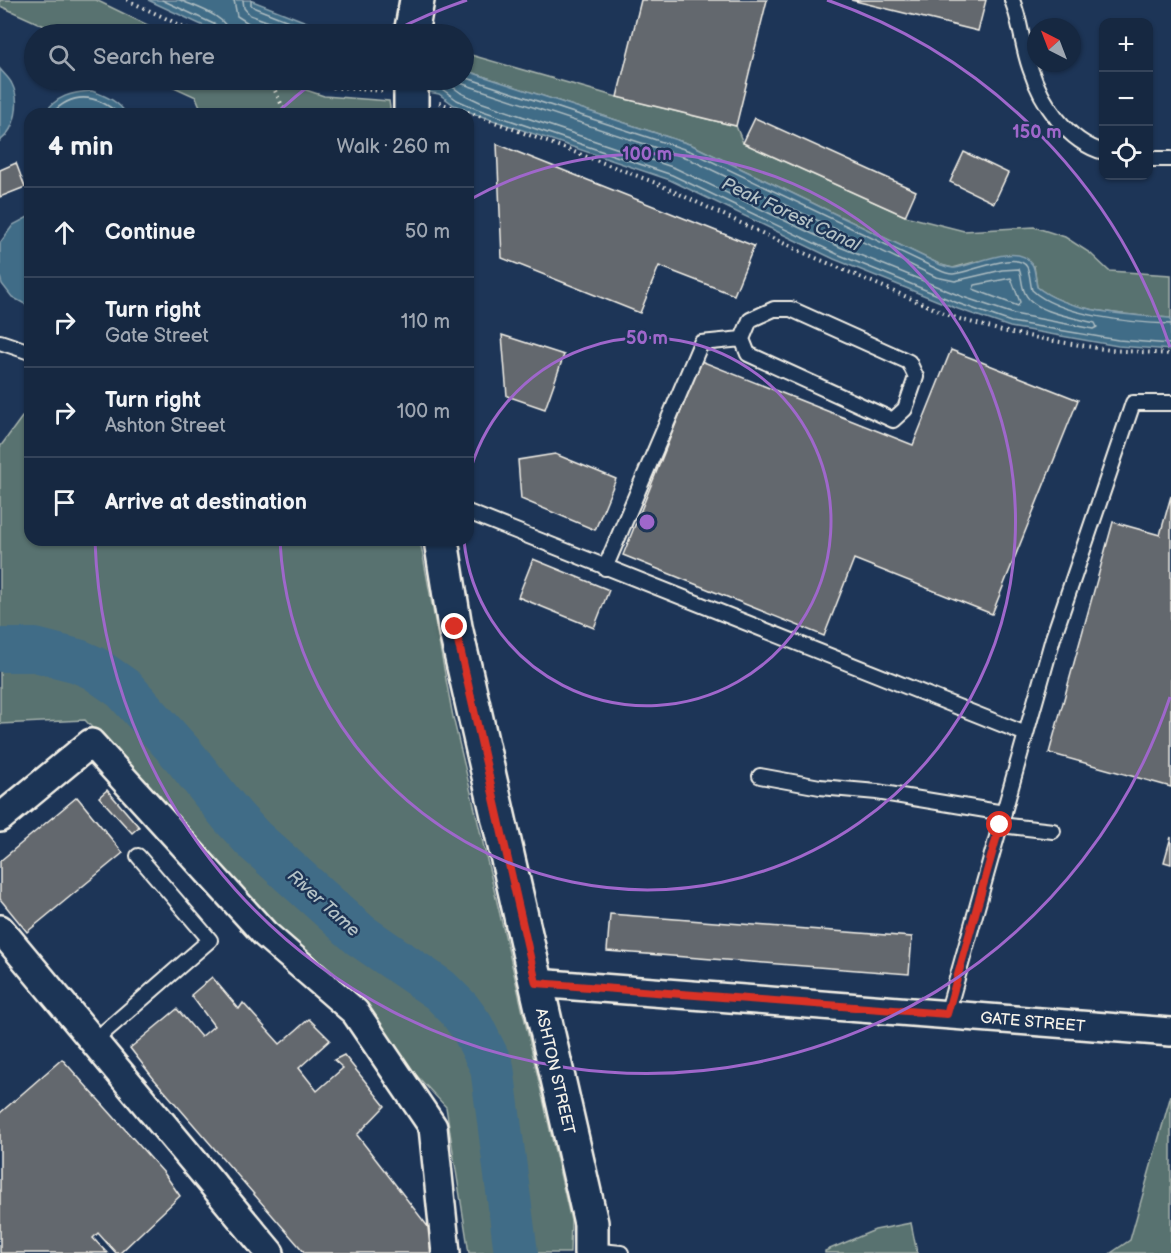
<!DOCTYPE html>
<html lang="en">
<head>
<meta charset="utf-8">
<style>
	:root { --surface:#162841; --page:#1f3048; --text:#f1f3f6; --muted:#9ea6b1; --line:#35445a }
	body { margin:0; font-family:"Balsamiq Sans",sans-serif; background:var(--page); color:var(--text) }
	.controls { position:absolute; right:18px; top:18px; display:grid; overflow:hidden; border-radius:12px; box-shadow:0 2px 4px #0004 }
	.controls button { width:54px; height:54px; display:grid; place-items:center; padding:0; border:0; border-bottom:2px solid var(--line); background:var(--surface); color:var(--text); font:30px sans-serif }
	.compass { position:absolute; left:1027px; top:18px; width:54px; height:54px; border-radius:50%; background:var(--surface); box-shadow:0 2px 4px #0004; rotate:318deg }
	.stop { position:absolute; width:18px; height:18px; margin:-14px; border:4px solid #d93025; border-radius:50%; background:#fff }
	.stop.end { background:#d93025; border-color:#fff; box-shadow:0 2px 6px #0008 }
	.list { margin:0; padding:0; list-style:none }
	h2 { display:flex; justify-content:space-between; align-items:center; height:78px; margin:0; padding:0 24px; font-size:26px }
	h2 small { font-size:20px; font-weight:400; color:var(--muted) }
	.list li { display:grid; grid-template-columns:39px 1fr auto; gap:18px; align-items:center; box-sizing:border-box; height:90px; padding:0 24px; border-top:2px solid var(--line) }
	.list b { display:block; font-size:22px; white-space:nowrap }
	.list p { margin:0; font-size:20px; white-space:nowrap; color:var(--muted) }
	.list em { font-size:20px; font-style:normal; color:var(--muted) }
	.icon { flex:none; width:33px; height:33px; fill:none; stroke:currentColor; stroke-width:2; stroke-linecap:round; stroke-linejoin:round }
	.map { position:relative; flex:none; width:1171px; height:1253px; overflow:hidden }
	.search { position:absolute; background:var(--surface); box-shadow:0 2px 4px #0004; left:24px; top:24px; width:450px; height:66px; display:flex; align-items:center; gap:15px; box-sizing:border-box; padding:0 21px; border-radius:33px; color:var(--muted); font-size:22px }
	.panel { position:absolute; background:var(--surface); box-shadow:0 2px 4px #0004; left:24px; top:108px; width:450px; height:438px; border-radius:18px }
	.map>svg:first-child { display:block }
	.green { fill:#58726f; stroke:#a6b2ac; stroke-width:1.5 }
	.water { fill:#416c87; stroke:#89a1ae; stroke-width:1.5 }
	.lines { fill:none; stroke-linecap:round; stroke-linejoin:round }
	.shore { stroke:#acbcc1; stroke-width:1.5 }
	.river { stroke:#416c87; stroke-width:44 }
	.building { fill:#64676e; stroke:#f4f1e8; stroke-width:1.5 }
	.service-casing { stroke:#f4f1e8; stroke-width:18 }
	.minor-casing { stroke:#f4f1e8; stroke-width:32 }
	.secondary-casing { stroke:#f4f1e8; stroke-width:38 }
	.path { stroke:#f4f1e8; stroke-width:4; stroke-dasharray:1.5 4.5; stroke-linecap:butt }
	.service { stroke:#1d3557; stroke-width:14 }
	.minor { stroke:#1d3557; stroke-width:27 }
	.secondary { stroke:#1d3557; stroke-width:33 }
	.secondary-bridge-casing { stroke:#f4f1e8; stroke-width:38; stroke-linecap:butt }
	.secondary-bridge { stroke:#1d3557; stroke-width:33 }
	.route { stroke:#d93025; stroke-width:8 }
	.ring { fill:none; stroke:#9f67cb; stroke-width:3 }
	.labels { text-anchor:middle; stroke-width:5; stroke-linejoin:round; paint-order:stroke }
	.street-label { font-size:16px; fill:#f4f1e8; stroke:#1d3557 }
	.water-label { font-size:18px; font-style:italic; fill:#b5c2c6; stroke:#1d3557 }
	.centre { fill:#9f67cb; stroke:#1d3557; stroke-width:3 }
	.ring-label { font-size:18px; text-anchor:middle; font-weight:bold; fill:#9f67cb; stroke:#1d3557; stroke-width:5; stroke-linejoin:round; paint-order:stroke }
</style>
</head>
<body>
<div class="map">
<svg width="1171" height="1253" viewBox="0 0 1171 1253">
	<rect width="100%" height="100%" fill="#1d3557"/>
	<filter id="ink" filterUnits="userSpaceOnUse"><feTurbulence type="fractalNoise" baseFrequency=".0167" numOctaves="2"/><feDisplacementMap in="SourceGraphic" scale="12" xChannelSelector="R" yChannelSelector="G"/><feConvolveMatrix kernelMatrix="1 2 1 2 8 2 1 2 1" color-interpolation-filters="sRGB"/></filter>
	<g filter="url(#ink)">
		<path class="green" d="M0,0h96l70,34h-104l-62,-28z
			M464,53l153,44 119,29 7,17 162,73 59,15 70,-4 31,10 25,16 19,18 62,4v43c-40,-3 -102,-5 -134,-31l-3,-21 -56,-5 -25,7 -12,-3 -249,-120 -228,-75z
			M159,80h117l48,16 65,5 2,13h-188l-7,-17z
			M30,416v124h390l33,177 63,265 55,239 -1,32h-101l-23,-146 -361,-387 -85,4v-277l22,-30z
			M1171,1095v158h-60l19,-13z
			M911,1223l6,30h-92v-2l50,-21z"/>
		<path class="water" d="M148,0h102l87,34h-116z
			M0,69c4,5 10,10 12,15 9,18 4,45 -12,57z
			M464,70l228,75 249,120c4,1 9,3 14,3 19,-3 64,-26 77,-4 4,6 3,16 5,23 32,26 94,28 134,31v32l-53,-4 -108,-19 -52,-18 -124,-50 -164,-79 -195,-66 -21,-9 -15,-11 -67,-13 -24,-1h116z
			M92,91c13,5 27,10 34,23h-82c12,-18 28,-22 48,-23z
			M30,216v91l-18,-10 -10,-13 -2,-7v-34l13,-18z"/>
		<g class="lines">
			<path class="shore" d="M162,0l56,26 4,8
				M180,0c15,7 48,16 49,34
				M234,0l3,16 11,7 29,11
				M243,0l1,8 6,7 52,19
				M251,0v5l4,3 67,26
				M464,77l226,74 249,119c4,2 10,4 14,4 15,0 64,-25 74,-7 3,6 3,16 5,23 27,26 102,33 139,34
				M434,80l12,2 15,11 19,9 195,66 165,79 123,50 51,17 79,15 4,-2 -2,-4c-19,-5 -62,-11 -70,-30 -4,-8 -3,-17 -6,-24l-17,1 -47,11 -19,-4 -249,-119 -227,-75 -6,-3
				M429,86l13,3 15,11 20,9 195,66 165,79 123,50 51,18 107,18 53,4
				M51,114c22,-23 45,-20 68,0
				M1011,278l9,24 -2,4 -45,-17 2,-4z"/>
			<path class="river" d="M0,650h35l43,11 16,7 30,21 60,67 48,60 22,24 106,95 80,55 19,19 13,18 20,40 24,186"/>
		</g>
		<path class="building" d="M641,0h126l-31,126 -119,-29z
			M851,0h135l-8,31z
			M755,118l161,73 -11,25 -162,-73z
			M497,144l257,102 -20,49 -75,-29 -19,47 -138,-55z
			M964,152l44,21 -14,30 -44,-21z
			M16,163l9,24 -25,10v-27z
			M502,335l62,20 -19,54 -38,-13z
			M951,350l127,50 -86,214 -138,-55 -30,77 -201,-81 78,-194 212,84z
			M555,454l61,25 -21,51 -74,-31 -3,-39z
			M1171,496v291l-122,-34 64,-231 47,13z
			M533,559l76,31 -15,38 -76,-31z
			M107,790l32,37 -7,6 -33,-36z
			M77,797l46,56 -96,79 -27,-33v-38z
			M1171,837v27l-7,-2z
			M610,914l302,23 -3,37 -302,-23z
			M212,977l27,32 4,-6 37,41 29,-25 21,21 -31,28 18,23 26,-23 -9,-8 10,-5 41,51 -28,29 72,93 7,25h-131l-151,-174 -24,-31 47,-39 24,28 13,-11 -23,-31z
			M62,1059l102,114 16,23 -60,57h-4l-18,-20 -5,5 14,15h-107v-140z"/>
		<g class="lines">
			<defs>
				<path id="service" d="M1012,0c9,22 10,46 18,68 11,34 37,74 74,84
					M1148,159h23
					M0,342l30,10
					M468,512l558,222
					M605,568l96,-225 41,-4 6,15 145,66 12,-11 11,-32 -7,-15 -118,-53h-17l-24,11 -8,19
					M760,776l60,11 57,5 127,21
					M1000,825l53,6
					M947,1014l106,-376 80,-235h38
					M94,1041l116,-101 -72,-84
					M591,1250l30,3"/>
				<path id="minor" d="M0,818l91,-75 174,191 90,78 78,115 13,126
					M0,929l270,324
					M536,983l635,49"/>
				<path id="secondary" d="M411,34l6,-34
					M441,540l14,87 136,596v30"/>
			</defs>
			<use href="#service" class="service-casing"/>
			<use href="#minor" class="minor-casing"/>
			<use href="#secondary" class="secondary-casing"/>
			<path class="path" d="M127,0l72,34
				M270,80l16,34
				M310,80l19,7 56,4
				M439,103l32,10 185,70 146,69 154,66 46,13 52,10 56,9 61,4
				M468,118l3,-5"/>
			<use href="#service" class="service"/>
			<use href="#minor" class="minor"/>
			<use href="#secondary" class="secondary"/>
			<defs>
				<path id="secondary-bridge" d="M411,80v34"/>
			</defs>
			<use href="#secondary-bridge" class="secondary-bridge-casing"/>
			<use href="#secondary-bridge" class="secondary-bridge"/>
		</g>
	</g>
	<g class="lines" filter="url(#ink)">
		<path class="route" d="M455,627l81,356 411,31 53,-189"/>
	</g>
	<g class="ring">
		<path d="M468 479A184 184 0 1 1 464 541"/>
		<path d="M469 200A368 368 0 1 1 280 541"/>
		<path d="M1170 697A552 552 0 0 1 95 541M278 112A552 552 0 0 1 315 81M392 32A552 552 0 0 1 467 0M827 0A552 552 0 0 1 1170 347"/>
	</g>
	<g class="labels">
		<g class="street-label">
			<text transform="translate(1033 1021) rotate(5)" y="6">GATE STREET</text>
			<text transform="translate(556 1071) rotate(77)" y="6">ASHTON STREET</text>
		</g>
		<g class="water-label">
			<text transform="translate(791 214) rotate(25)" y="6">Peak Forest Canal</text>
			<text transform="translate(324 903) rotate(42)" y="6">River Tame</text>
		</g>
	</g>
	<circle cx="647" cy="522" r="9" class="centre"/>
	<g class="ring-label">
		<text x="1037" y="138">150 m</text>
		<text x="647" y="160">100 m</text>
		<text x="647" y="344">50 m</text>
	</g>
</svg>
<div class="controls">
<button>+</button>
<button>−</button>
<button><svg class="icon" aria-label="locate" viewBox="0 0 24 24"><circle cx="12" cy="12" r="6"/><path d="M12 2v4M12 18v4M2 12h4M18 12h4"/></svg></button>
</div>
<svg class="compass" viewBox="-18 -18 36 36"><path d="M0-13l5 13h-10z" fill="#e53935"/><path d="M0 13l5-13h-10z" fill="#9ea6b1"/></svg>
<div class="stop" style="left:1000px;top:825px"></div>
<div class="stop end" style="left:455px;top:627px"></div>
<div class="search"><svg class="icon" aria-label="search" viewBox="0 0 24 24"><circle cx="10" cy="10" r="6"/><path d="M15 15l6 6"/></svg>Search here</div>
<section class="panel">
<h2>4 min<small>Walk · 260 m</small></h2>
<ul class="list">
<li><svg class="icon" aria-label="ahead" viewBox="0 0 24 24"><path d="M12 20V5M6 11l6-6 6 6"/></svg><div><b>Continue</b></div><em>50 m</em></li>
<li><svg class="icon" aria-label="right" viewBox="0 0 24 24"><path d="M7 20v-9h11M14 6l5 5-5 5"/></svg><div><b>Turn right</b><p>Gate Street</p></div><em>110 m</em></li>
<li><svg class="icon" aria-label="right" viewBox="0 0 24 24"><path d="M7 20v-9h11M14 6l5 5-5 5"/></svg><div><b>Turn right</b><p>Ashton Street</p></div><em>100 m</em></li>
<li><svg class="icon" aria-label="arrive" viewBox="0 0 24 24"><path d="M6 21V4h12l-3 4 3 4H6"/></svg><div><b>Arrive at destination</b></div></li>
</ul>
</section>
</div>
</body>
</html>
